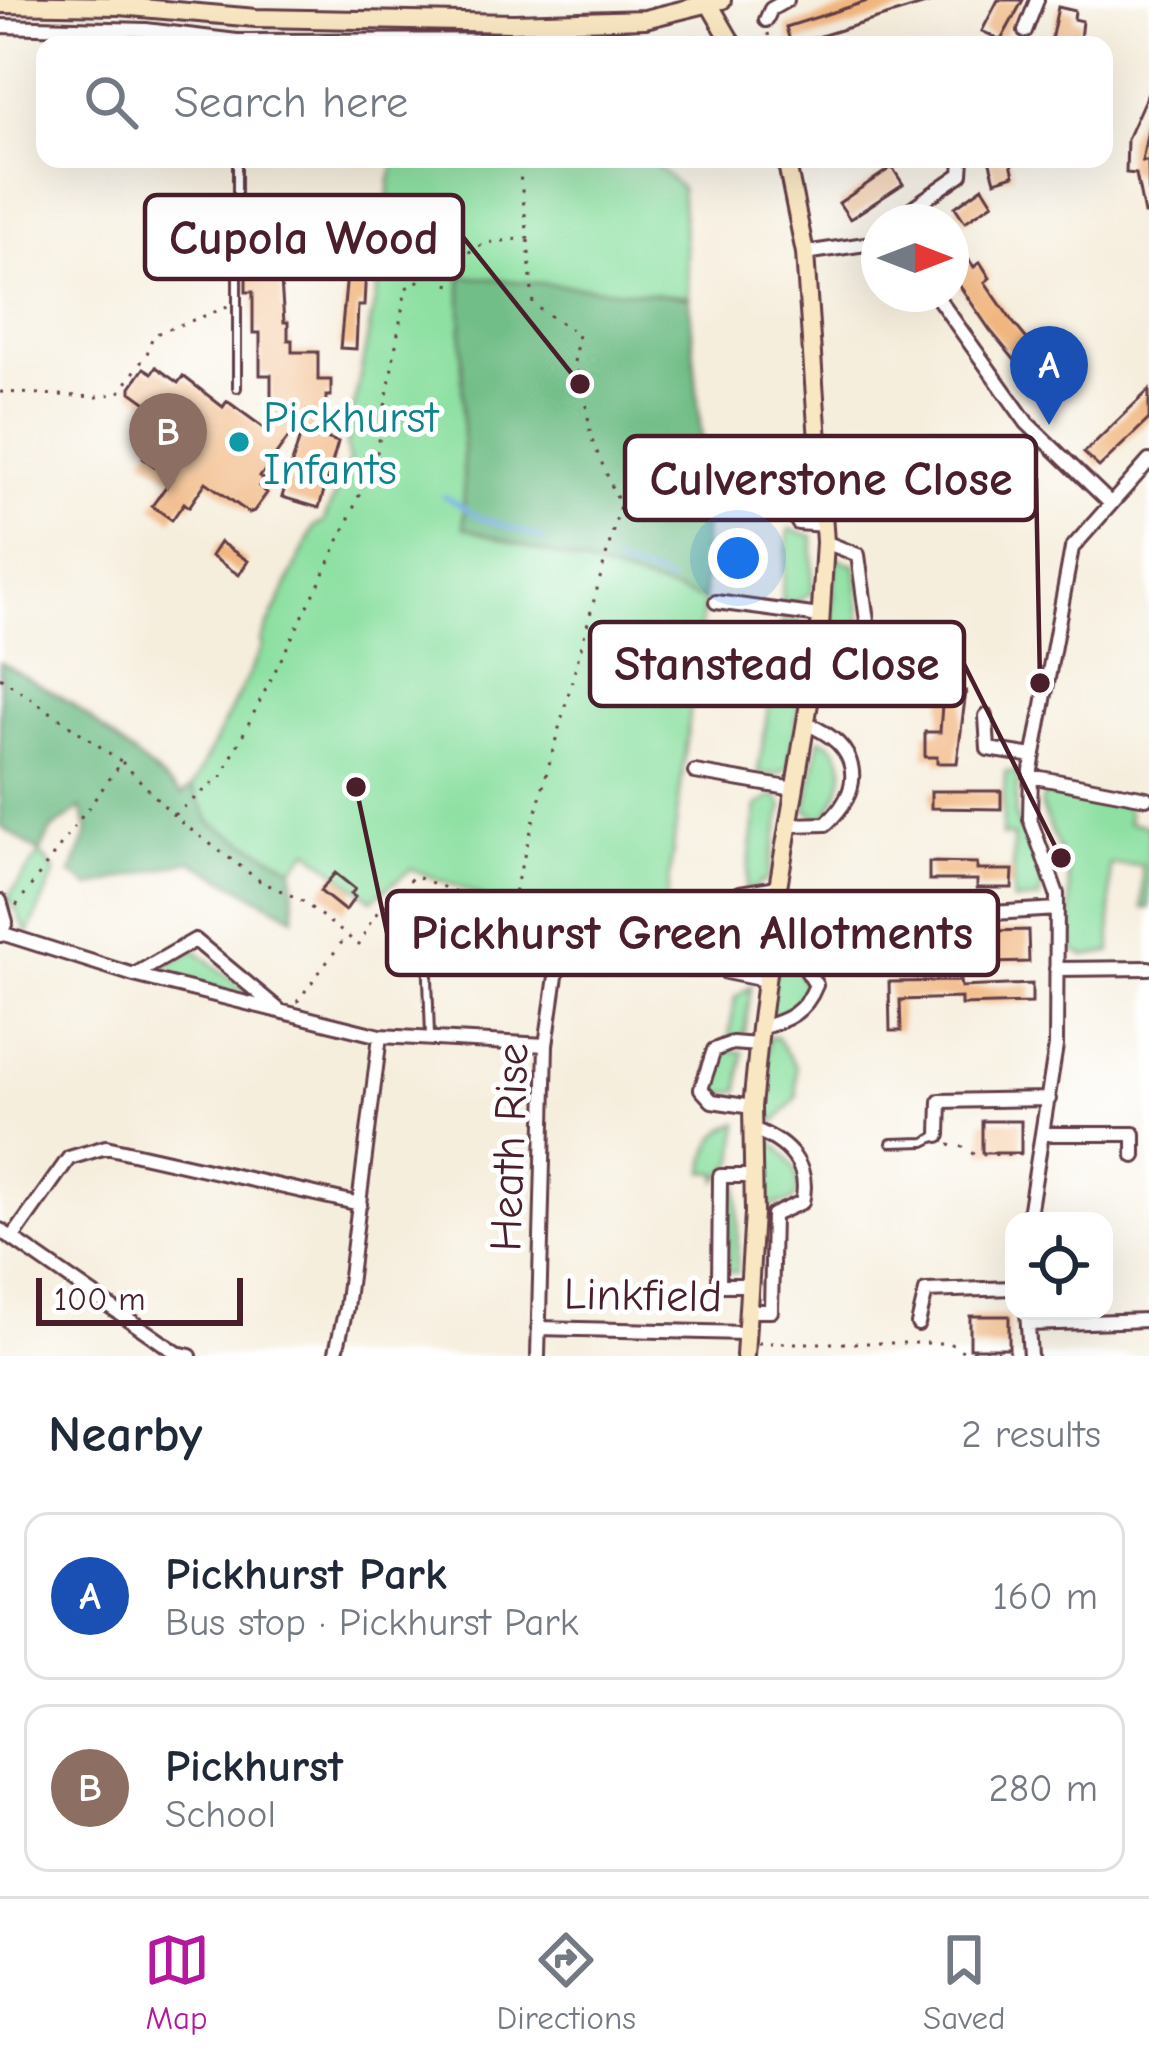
<!DOCTYPE html>
<html lang="en">
<head>
<meta charset="utf-8">
<style>
	:root { --surface:#fff; --page:#f6f6f7; --text:#1f2937; --muted:#747a83; --line:#e0e1e3; --accent:#b5179e }
	body { margin:0; font-family:"Comic Neue",sans-serif; background:var(--page); color:var(--text) }
	.controls { position:absolute; right:36px; bottom:36px; display:grid; overflow:hidden; border-radius:24px; box-shadow:0 12px 48px #0002 }
	.controls button { width:108px; height:108px; display:grid; place-items:center; padding:0; border:0; border-bottom:3px solid var(--line); background:var(--surface); color:var(--text); font:60px sans-serif }
	.compass { position:absolute; left:861px; top:204px; width:108px; height:108px; border-radius:50%; background:var(--surface); box-shadow:0 12px 48px #0002; rotate:90deg }
	.scale { position:absolute; left:36px; bottom:30px; width:207px; box-sizing:border-box; padding-left:12px; border:6px solid #4a1f2b; border-top:0; font-size:33px; line-height:42px; white-space:nowrap; color:#4a1f2b; -webkit-text-stroke:9px #fff; paint-order:stroke }
	.you { position:absolute; left:738px; top:558px; width:42px; height:42px; margin:-30px; border:9px solid #fff; border-radius:50%; background:#1a73e8; box-shadow:0 0 0 18px #1a73e833 }
	.badge { display:grid; place-items:center; width:78px; height:78px; border-radius:50%; background:var(--accent); color:#fff; font-size:39px; font-weight:700 }
	.pin { position:absolute; translate:-50% -99px; filter:drop-shadow(0 3px 6px #0008) }
	.pin::after { content:''; position:absolute; top:63px; width:42px; height:36px; background:inherit; clip-path:polygon(0 0,100% 0,50% 100%) }
	.list { margin:0; padding:0; list-style:none }
	h2 { display:flex; justify-content:space-between; align-items:center; height:156px; margin:0; padding:0 48px; font-size:51px }
	h2 small { font-size:39px; font-weight:400; color:var(--muted) }
	.list li { display:grid; grid-template-columns:78px 1fr auto; gap:36px; align-items:center; box-sizing:border-box; height:168px; margin:0 24px 24px; padding:0 24px; border:3px solid var(--line); border-radius:24px }
	.list b { display:block; font-size:45px; white-space:nowrap }
	.list p { margin:0; font-size:39px; white-space:nowrap; color:var(--muted) }
	.list em { font-size:39px; font-style:normal; color:var(--muted) }
	.icon { flex:none; width:66px; height:66px; fill:none; stroke:currentColor; stroke-width:2; stroke-linecap:round; stroke-linejoin:round }
	.map { position:relative; flex:none; width:1149px; height:1356px; overflow:hidden }
	.search { position:absolute; background:var(--surface); box-shadow:0 12px 48px #0002; left:36px; right:36px; top:36px; height:132px; display:flex; align-items:center; gap:30px; box-sizing:border-box; padding:0 42px; border-radius:24px; color:var(--muted); font-size:45px }
	.sheet { height:540px; background:var(--surface) }
	nav { display:flex; justify-content:space-around; align-items:center; box-sizing:border-box; height:168px; border-top:3px solid var(--line); background:var(--surface); font-size:33px; color:var(--muted) }
	nav a { display:grid; justify-items:center; gap:6px }
	nav .on { color:var(--accent) }
	.map>svg:first-child { display:block }
	.green { fill:#8de0a2; stroke:#6c8066; stroke-width:3 }
	.forest { fill:#72be88; stroke:#5e6e5a; stroke-width:3 }
	.lines { fill:none; stroke-linecap:round; stroke-linejoin:round }
	.stream { stroke:#72aae1; stroke-width:4.5 }
	.building { fill:#f1b67f }
	.lane-casing { stroke:#643e46; stroke-width:12 }
	.street-casing { stroke:#643e46; stroke-width:18 }
	.secondary-casing { stroke:#643e46; stroke-width:22 }
	.path { stroke:#643e46; stroke-width:3; stroke-dasharray:3 9; stroke-linecap:butt }
	.lane { stroke:#fff; stroke-width:6 }
	.street { stroke:#fff; stroke-width:12 }
	.secondary { stroke:#f9e7c3; stroke-width:16 }
	.culture-dot { fill:#0f9aa8; stroke:#fff; stroke-width:4.5 }
	.labels { text-anchor:middle; stroke-width:10; stroke-linejoin:round; paint-order:stroke }
	.culture-label { font-size:45px; fill:#0d838f; stroke:#fff; text-anchor:start }
	.street-label { font-size:45px; fill:#4a1f2b; stroke:#fff }
	.leader { fill:none; stroke:#4a1f2b; stroke-width:4.5 }
	.callout-dot { fill:#4a1f2b; stroke:#fff; stroke-width:4.5 }
	.callout { fill:#fff; stroke:#4a1f2b; stroke-width:4.5 }
	.callout-label { font-size:48px; text-anchor:middle; font-weight:bold; fill:#4a1f2b }
</style>
</head>
<body>
<div class="map">
<svg width="1149" height="1356" viewBox="0 0 1149 1356">
	<rect width="100%" height="100%" fill="#fff"/>
	<filter id="ink" filterUnits="userSpaceOnUse"><feTurbulence type="fractalNoise" baseFrequency=".00833" numOctaves="2"/><feDisplacementMap in="SourceGraphic" scale="24" xChannelSelector="R" yChannelSelector="G"/><feConvolveMatrix kernelMatrix="1 2 1 2 8 2 1 2 1" color-interpolation-filters="sRGB"/></filter>
	<filter id="wash" filterUnits="userSpaceOnUse"><feTurbulence type="fractalNoise" baseFrequency=".004" numOctaves="4" result="noise"/><feDisplacementMap in="SourceGraphic" scale="48" xChannelSelector="R" yChannelSelector="G"/><feGaussianBlur stdDeviation="2.7" result="paint"/><feColorMatrix in="noise" values="0 0 0 0 0 0 0 0 0 0 0 0 0 0 0 0 0 1.4 0 .05"/><feComposite in="paint" operator="in"/></filter>
	<g filter="url(#wash)">
		<rect width="100%" height="100%" fill="#f6eedd"/>
		<path class="green" d="M649,159l32,29 8,109 -228,-20 3,250 240,73 -45,361 -110,-17 -67,-25 2,-22 -73,-28 -39,31 -63,-50 -16,18 -82,-45 -19,-36 71,-141 -2,-5 53,-114 9,-4 26,-62 -3,-15 38,-192 6,-74 6,-20z
			M789,529l24,7 -1,56 -16,11 -15,-2z
			M836,558l20,8 5,60 -4,8h-13l-12,-9z
			M796,619l14,14 -21,134 -12,8 -19,-2 24,-152z
			M820,738c36,16 23,51 6,78l-8,2 -12,-9z
			M1005,772h13l-3,43 28,65 -4,19 -26,2v-65h-11z
			M1051,790l72,13 6,10 -1,9 21,4v82h-6l-1,-43h-32l1,87 -26,4 -12,-6 -5,-78 -27,-66 2,-9z
			M776,795l7,11 -16,73 -22,14 12,-88z
			M40,853l15,19 -27,62 -18,-35 -7,6z
			M195,950l59,48 -102,-24z
			M778,955l12,2 15,27c-6,17 -17,35 -38,30z
			M751,986l-6,46 -17,13 7,-48z
			M769,1037h7l20,30 1,30 -21,25 -12,-4 -3,-7z
			M726,1050l17,2 -4,39 -23,3 -6,-15 10,-27z
			M739,1123l-4,39 -17,18v-7l-13,-1c2,-25 9,-41 34,-49z
			M760,1141l13,1c17,16 33,35 20,59l-22,5 -12,-3z
			M738,1184l-1,89 -9,-2v-86z"/>
		<path class="forest" d="M461,276l228,21 15,173v130l-240,-72z
			M0,662l71,41 111,92 10,-8 19,36 82,45 1,49 -103,-56 -101,26 -19,-13 17,-43 -7,-23 -30,22 -11,23 -40,-27z"/>
		<g class="lines">
			<path class="stream" d="M444,496l37,22 62,21
				M614,563c18,12 39,7 56,20"/>
		</g>
		<g id="blocks">
			<path class="building" d="M871,0l58,3 -138,42 -5,-18z
				M998,0h25l-22,40 -19,-9z
				M1058,7l17,4 -1,8 8,2 -2,19 -8,-2 -2,7h-20z
				M1149,90v34l-7,37h6l1,52 -5,1 -8,-40 -10,-1 1,-34z
				M989,159h21l4,16 -19,6z
				M892,167l11,17 -53,35 -11,-16z
				M983,187l10,16 -28,19 -10,-15z
				M341,207l21,1 4,42 5,1v15h-5l-2,40h-6l-2,43 -16,-1 8,-85 -12,-1z
				M246,247h21v9h11v26h3l3,40h4v18h4v12h26v28h13v16h-5v42l12,4 -19,66 -37,-11 26,-87 -48,67 4,2 -5,7 8,7 -13,18 -5,2 -43,-31 -17,25 -5,-4 -12,17 -20,-14 20,-28 -29,-20 11,-16 29,20 15,-22 -67,-48v-5l13,-19 8,5 4,-6 22,16 5,-7 40,31 4,-6 44,32v-58h-11v-42h-7v-41h-7z
				M963,252l11,15 6,-5 10,16 -5,4 27,39 50,61 -17,15 -55,-67 -39,-57v-13z
				M1149,390v29l-50,48 -15,-14z
				M220,542l28,19 -9,14 -28,-19z
				M943,691h23l-9,72h-20v-6h-12v-25h15z
				M931,791h70v18l-70,-1z
				M929,862l48,1v7h36l-1,18h-35v-8h-48z
				M335,873l20,16 -4,5 4,3 -10,14 -25,-20z
				M1028,930l1,32 -38,1v-32z
				M960,981l1,6 71,-3v19l-71,2v-7l-61,2 1,31h-11l-1,-49z
				M982,1121h39v32h-39z
				M970,1316h39v32h-39z"/>
		</g>
	</g>
	<g filter="url(#ink)">
		<use href="#blocks" fill-opacity="0" stroke="#643e46" stroke-width="3"/>
		<g class="lines">
			<defs>
				<path id="lane" d="M237,159v229
					M426,920l4,116
					M891,1143l34,-1 14,-7"/>
				<path id="street" d="M766,20l5,-11 16,-9
					M0,26l146,4 91,11 393,-1 17,5
					M1025,31l12,-31
					M892,222l69,-48 1,-15
					M805,253l74,-11
					M935,294l92,129 83,80
					M821,479l-22,2 -1,42 26,2
					M716,602l104,14
					M819,644c21,-1 42,3 48,-23l-9,-66 -33,-13
					M986,716l2,33 45,7
					M695,772l99,17
					M1030,776l116,22
					M789,825l37,-1c42,-39 32,-79 -19,-100
					M0,901l6,21 -6,13
					M1,933l133,42 246,61 166,9
					M962,950l-1,-35 96,-6
					M1056,969l93,-1
					M134,975l61,-35 83,69
					M765,980l-39,-8c-23,-27 -3,-55 14,-79l38,-6
					M760,1028c26,-7 45,-15 56,-43l-20,-31 -24,-14
					M752,1107l-40,-6 -11,-12 13,-39 18,-7 26,2
					M1045,1134h89v22
					M939,1135l1,-34 109,-2
					M1028,1221l28,-175 1,-152 -27,-75 1,-49 41,-222 77,-87
					M0,1230l177,123 13,3
					M13,1237l56,-79 37,-11 254,57
					M749,1285h-30l1,-109h34
					M747,1311h24l2,-96 29,-13c9,-37 -15,-60 -47,-72
					M1027,1311l3,45
					M918,1324l8,-33 88,-3
					M1028,1324l120,-4
					M538,1328l207,5
					M335,1356l11,-48 34,-272
					M538,1356l8,-311 15,-103"/>
				<path id="secondary" d="M707,0l26,45
					M0,4l119,2 137,12 258,5 131,-4 77,-19
					M745,1356l9,-143 -2,-106 8,-79 18,-141 41,-243 6,-102 -20,-289 -19,-94"/>
			</defs>
			<use href="#lane" class="lane-casing"/>
			<use href="#street" class="street-casing"/>
			<use href="#secondary" class="secondary-casing"/>
			<path class="path" d="M768,33l2,12
				M528,240l5,65 45,29 -4,29 11,32 6,43 29,67 -108,395 1,11 51,9 -1,12
				M449,286l3,-26
				M0,392l97,5 22,-4 28,-39 6,-19 75,-28
				M0,677l122,85 -106,144
				M122,762l56,58 82,61 41,19 58,45 14,-28 41,-41 79,30 19,-6
				M174,815l48,-39 101,-200 53,-118 30,-170 79,-45 43,-5 -10,-79
				M297,1002l48,-64
				M949,1145l14,2 12,8 51,-1
				M758,1343h191l14,8h53"/>
			<use href="#lane" class="lane"/>
			<use href="#street" class="street"/>
			<use href="#secondary" class="secondary"/>
		</g>
	</g>
	<circle class="culture-dot" cx="239" cy="442" r="12"/>
	<g class="labels">
		<g class="culture-label">
			<text x="263" y="432">Pickhurst<tspan x="263" dy="52">Infants</tspan></text>
		</g>
		<g class="street-label">
			<text transform="translate(508 1147) rotate(-88)" y="16">Heath Rise</text>
			<text transform="translate(643 1294) rotate(1)" y="16">Linkfield</text>
		</g>
	</g>
	<path class="leader" d="M580 384L463 237M1040 683L1036 478M1061 858L964 664M356 787L387 933"/>
	<g class="callout-dot">
		<circle cx="580" cy="384" r="12"/>
		<circle cx="1040" cy="683" r="12"/>
		<circle cx="1061" cy="858" r="12"/>
		<circle cx="356" cy="787" r="12"/>
	</g>
	<g class="callout">
		<rect x="145" y="195" width="318" height="84" rx="12"/>
		<rect x="625" y="436" width="411" height="84" rx="12"/>
		<rect x="590" y="622" width="374" height="84" rx="12"/>
		<rect x="387" y="891" width="611" height="84" rx="12"/>
	</g>
	<g class="callout-label">
		<text x="304" y="254">Cupola Wood</text>
		<text x="831" y="495">Culverstone Close</text>
		<text x="777" y="680">Stanstead Close</text>
		<text x="692" y="949">Pickhurst Green Allotments</text>
	</g>
</svg>
<div class="controls">
<button><svg class="icon" aria-label="locate" viewBox="0 0 24 24"><circle cx="12" cy="12" r="6"/><path d="M12 2v4M12 18v4M2 12h4M18 12h4"/></svg></button>
</div>
<svg class="compass" viewBox="-18 -18 36 36"><path d="M0-13l5 13h-10z" fill="#e53935"/><path d="M0 13l5-13h-10z" fill="#747a83"/></svg>
<div class="scale">100 m</div>
<div class="you"></div>
<div class="pin badge" style="left:1049px;top:425px;background:#1a4fb4">A</div>
<div class="pin badge" style="left:168px;top:492px;background:#8d6e63">B</div>
<div class="search"><svg class="icon" aria-label="search" viewBox="0 0 24 24"><circle cx="10" cy="10" r="6"/><path d="M15 15l6 6"/></svg>Search here</div>
</div>
<section class="sheet">
<h2>Nearby<small>2 results</small></h2>
<ul class="list">
<li><span class="badge" style="background:#1a4fb4">A</span><div><b>Pickhurst Park</b><p>Bus stop · Pickhurst Park</p></div><em>160 m</em></li>
<li><span class="badge" style="background:#8d6e63">B</span><div><b>Pickhurst</b><p>School</p></div><em>280 m</em></li>
</ul>
</section>
<nav>
<a class="on"><svg class="icon" aria-label="map" viewBox="0 0 24 24"><path d="M3 6l6-2 6 2 6-2v14l-6 2-6-2-6 2zM9 4v14M15 6v14"/></svg>Map</a>
<a><svg class="icon" aria-label="directions" viewBox="0 0 24 24"><path d="M12 3l9 9-9 9-9-9zM9 14v-3h6M13 9l2 2-2 2"/></svg>Directions</a>
<a><svg class="icon" aria-label="saved" viewBox="0 0 24 24"><path d="M7 4h10v16l-5-4-5 4z"/></svg>Saved</a>
</nav>
</body>
</html>
